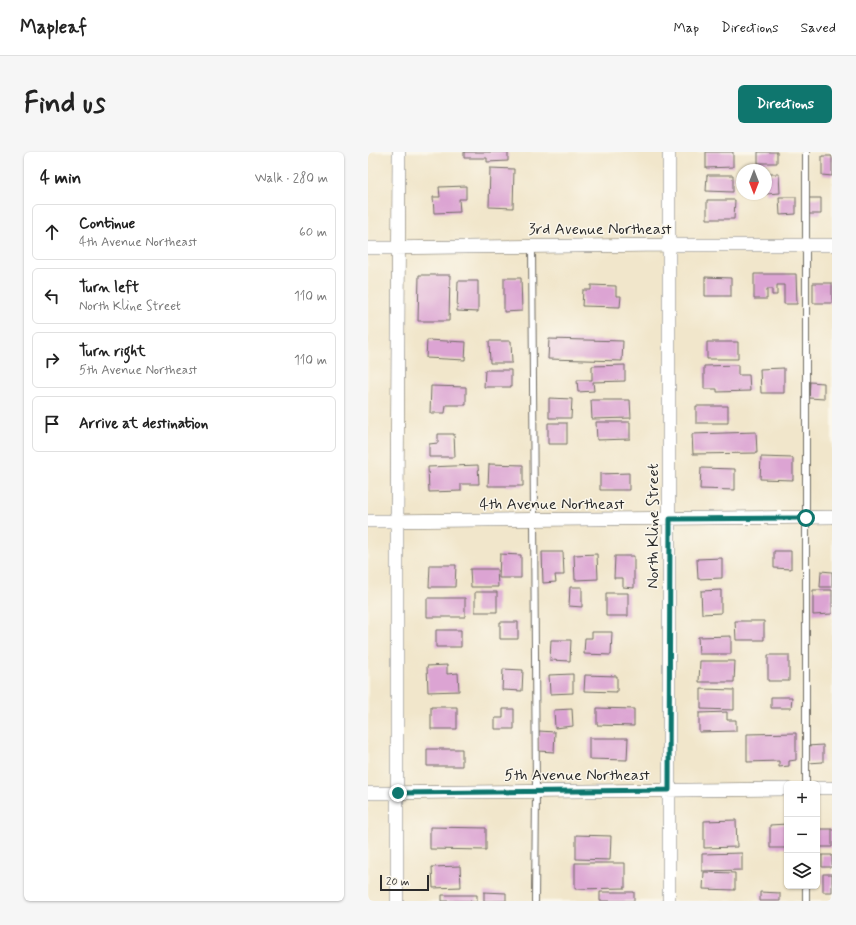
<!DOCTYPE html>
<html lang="en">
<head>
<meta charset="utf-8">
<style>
	:root { --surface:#fff; --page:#f6f6f6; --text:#222; --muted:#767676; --line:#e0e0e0; --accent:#0f766e }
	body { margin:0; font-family:Mynerve,sans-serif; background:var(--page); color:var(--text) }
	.controls { position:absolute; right:12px; bottom:12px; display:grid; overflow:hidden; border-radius:6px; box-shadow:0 1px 3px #0004 }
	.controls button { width:36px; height:36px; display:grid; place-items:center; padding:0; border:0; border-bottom:1px solid var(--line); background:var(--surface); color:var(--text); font:20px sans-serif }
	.compass { position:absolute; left:368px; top:12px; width:36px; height:36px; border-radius:50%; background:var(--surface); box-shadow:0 1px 3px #0004; rotate:180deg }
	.scale { position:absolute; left:12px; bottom:10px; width:49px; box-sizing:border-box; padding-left:4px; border:2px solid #2b2b2b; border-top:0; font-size:11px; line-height:14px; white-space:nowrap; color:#2b2b2b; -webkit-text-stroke:3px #fbf7ec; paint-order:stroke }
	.stop { position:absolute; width:12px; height:12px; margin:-9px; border:3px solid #0f766e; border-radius:50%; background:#fff }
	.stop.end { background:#0f766e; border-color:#fff; box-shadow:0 1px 4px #0008 }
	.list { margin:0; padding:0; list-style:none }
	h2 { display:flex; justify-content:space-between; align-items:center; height:52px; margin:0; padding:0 16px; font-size:17px }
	h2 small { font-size:13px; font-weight:400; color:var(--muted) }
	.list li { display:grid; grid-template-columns:26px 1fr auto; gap:12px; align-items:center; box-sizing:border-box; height:56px; margin:0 8px 8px; padding:0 8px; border:1px solid var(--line); border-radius:6px }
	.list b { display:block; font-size:15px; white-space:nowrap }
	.list p { margin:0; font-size:13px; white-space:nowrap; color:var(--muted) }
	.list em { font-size:13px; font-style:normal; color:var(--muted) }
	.icon { flex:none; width:22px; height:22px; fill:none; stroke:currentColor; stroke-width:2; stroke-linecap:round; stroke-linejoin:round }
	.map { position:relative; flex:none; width:464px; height:749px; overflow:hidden; border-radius:6px }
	header { display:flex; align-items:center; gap:24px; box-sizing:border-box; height:56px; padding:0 20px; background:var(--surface); border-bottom:1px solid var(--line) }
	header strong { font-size:19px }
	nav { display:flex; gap:22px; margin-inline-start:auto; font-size:14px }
	.intro { display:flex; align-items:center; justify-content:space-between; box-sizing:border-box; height:96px; padding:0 24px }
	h1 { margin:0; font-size:28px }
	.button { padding:10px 18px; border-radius:6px; background:var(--accent); color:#fff; font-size:14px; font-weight:700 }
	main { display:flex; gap:24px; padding:0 24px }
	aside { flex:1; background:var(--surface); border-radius:6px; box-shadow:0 1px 3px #0004 }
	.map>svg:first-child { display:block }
	.building { fill:#dca4d3 }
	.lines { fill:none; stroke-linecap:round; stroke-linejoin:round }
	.lane-casing { stroke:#706c63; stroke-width:8 }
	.street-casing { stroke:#706c63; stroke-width:14 }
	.lane { stroke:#fff; stroke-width:6 }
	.street { stroke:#fff; stroke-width:13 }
	.route { stroke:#0f766e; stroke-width:5 }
	.labels { text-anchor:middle; stroke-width:3; stroke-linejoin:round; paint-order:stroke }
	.street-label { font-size:16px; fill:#2b2b2b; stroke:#fbf7ec }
</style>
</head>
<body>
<header>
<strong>Mapleaf</strong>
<nav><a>Map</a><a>Directions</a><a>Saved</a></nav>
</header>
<div class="intro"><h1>Find us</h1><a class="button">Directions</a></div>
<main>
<aside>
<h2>4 min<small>Walk · 280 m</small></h2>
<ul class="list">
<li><svg class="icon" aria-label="ahead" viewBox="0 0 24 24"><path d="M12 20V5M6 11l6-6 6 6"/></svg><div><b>Continue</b><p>4th Avenue Northeast</p></div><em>60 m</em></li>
<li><svg class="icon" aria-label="left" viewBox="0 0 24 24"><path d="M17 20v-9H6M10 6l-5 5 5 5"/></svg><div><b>Turn left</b><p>North Kline Street</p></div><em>110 m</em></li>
<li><svg class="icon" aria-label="right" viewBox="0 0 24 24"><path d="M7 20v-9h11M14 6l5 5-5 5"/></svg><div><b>Turn right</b><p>5th Avenue Northeast</p></div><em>110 m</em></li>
<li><svg class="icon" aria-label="arrive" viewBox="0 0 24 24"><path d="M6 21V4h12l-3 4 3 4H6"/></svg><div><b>Arrive at destination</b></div></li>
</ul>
</aside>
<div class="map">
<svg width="464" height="749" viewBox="0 0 464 749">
	<rect width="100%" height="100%" fill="#fbf7ec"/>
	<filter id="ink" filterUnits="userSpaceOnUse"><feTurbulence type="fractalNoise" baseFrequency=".025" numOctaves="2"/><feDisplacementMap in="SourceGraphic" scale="8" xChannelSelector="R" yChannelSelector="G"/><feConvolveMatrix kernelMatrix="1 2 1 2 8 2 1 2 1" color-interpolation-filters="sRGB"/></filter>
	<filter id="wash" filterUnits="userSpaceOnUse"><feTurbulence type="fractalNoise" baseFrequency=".012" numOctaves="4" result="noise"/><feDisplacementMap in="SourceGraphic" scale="16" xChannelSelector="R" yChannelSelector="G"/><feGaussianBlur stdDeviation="0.9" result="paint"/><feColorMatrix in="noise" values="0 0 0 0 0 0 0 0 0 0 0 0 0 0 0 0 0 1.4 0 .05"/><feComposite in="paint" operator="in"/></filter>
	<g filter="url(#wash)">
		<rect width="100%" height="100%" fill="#f1e6cb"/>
		<g id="blocks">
			<path class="building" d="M96,0h44v9l-21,1v-4h-23z
				M338,0h27v15l-27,1z
				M390,0h19v11h-19z
				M454,4h10v20l-10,-1z
				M122,16l24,1 -1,39 -24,-1z
				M398,22h13l1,19 -14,1z
				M339,23h26v17l-27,-1z
				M98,34v13h-7l1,13 -26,1 -1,-16h7l-1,-10z
				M411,45h17v17l-16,1z
				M441,46h12v16h-12z
				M339,48h28l-1,19h-27z
				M386,122h42l1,30h-13v-19h-7v10h-5v-6h-5v10h-13z
				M51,123h31l-1,46h-31z
				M337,125l26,1v18h-26z
				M136,126h17l1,33 -18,1z
				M90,129h20v31l-21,-1z
				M445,131h19v20h-19z
				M223,133l25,1v10h5l-1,11 -38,-1 1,-16h8z
				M181,187l74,2 -1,20 -74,-2z
				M59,188l39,2 -1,18 -39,-2z
				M121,189h22l1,22h-22z
				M339,190h31v17h-31z
				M257,213v16l-32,1 1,9 -16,1 -1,-12h15v-14z
				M370,213v10h11l1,16 -33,1v-3h-13v-23z
				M416,216v25h-23l-1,-24z
				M117,218h26v17h-27z
				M442,230l14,1v16l-15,-1z
				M63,234l35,1v18h-20l-1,8h-15z
				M181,246l23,1 -1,19h-22z
				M223,248h39l1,18 -39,1z
				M328,254h32v17h-32z
				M228,270h34v17l-33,1z
				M180,271h19v21h-19z
				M388,280l1,21 -64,1 -1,-20z
				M70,282h16l1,23h-26v-13l9,-1z
				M393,305l32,1v22l-33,-1z
				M121,312l34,1v21h-35z
				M110,313l1,19h-18v7l-32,1 -1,-25z
				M333,316l34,1v21l-35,-1z
				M261,321v17h-29v-16z
				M406,399h17v18l-17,-1z
				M174,400h21l1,23h-9l1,7 -13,1z
				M132,402l21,1v23h-22z
				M229,402l1,25 -23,1 -1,-25z
				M247,404h19v32l-11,-1v-9h-9z
				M354,406v20l-24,1 -1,-20z
				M62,413h26l-1,22h-26z
				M102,417h27l1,18h-27z
				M453,419l11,1v15h-12z
				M202,435h12v20l-13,-1z
				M353,438v23l-19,1 -1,-23z
				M445,438h19v24l-19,1z
				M107,440h22v20h-22z
				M238,441h22v23h-22z
				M59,446h38v19h-38z
				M367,469h29v19h-28z
				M132,470h18v17h-18z
				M68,478h25v17h-25z
				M224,480h20l-1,23 -27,-1 1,-16h7z
				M363,484v18h-32l-1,-17z
				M183,488h20l-1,21 -20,-1z
				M400,503h21v26h-21z
				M332,509h35l-1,21h-35z
				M79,513v9l11,-1 1,18 -31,1 -1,-26z
				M135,517l20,1 -1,21 -20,-1z
				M205,522v19l-23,1 -1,-19z
				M217,523l32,1v16l-33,-1z
				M333,537l33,1v20l-33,-1z
				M403,545h21l-1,11h-20z
				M63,555h26v22h-26z
				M229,556l37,1v17l-37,-1z
				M135,557h11v20h-19v-11h8z
				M204,557l1,17 -18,2 -1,-18z
				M359,560v8h9v11l-37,1v-19z
				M171,579l16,1 -1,20 -16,-1z
				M428,581v27l-7,1v5l-10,1v-6l-32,1v-28z
				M221,586h39l-1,22 -38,-1z
				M455,593v17l-15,1 -1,-17z
				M59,597h35v17h-35z
				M368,668l1,27 -33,1v-27z
				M419,672v24h-17v-23z
				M62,675l56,1v22l-56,-1z
				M449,677h15v18h-15z
				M208,683l35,1 -1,24 -34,-1z
				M374,701v17l-40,1v-17z
				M454,703h10v12h-10z
				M207,711h50v25l-50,1z
				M92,714l1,21 -28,1 -1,-21z
				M336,720l31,1v17l-32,-1z
				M455,722h9v18h-9z
				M116,740l22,1v8h-22z
				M232,740h34v9h-34z
				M392,740l20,1v8h-20z
				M74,743h35v6h-35z"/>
		</g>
	</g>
	<g filter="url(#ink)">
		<use href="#blocks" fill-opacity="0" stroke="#706c63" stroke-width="1"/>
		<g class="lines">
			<defs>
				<path id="lane" d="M164,94l4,545 -1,110
					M438,632v-632
					M438,749v-15"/>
				<path id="street" d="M301,0v749
					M0,96l301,-3h163
					M0,369l464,-4
					M449,636h15
					M0,641l419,-4
					M29,749v-380l2,-369"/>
			</defs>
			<use href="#lane" class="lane-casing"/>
			<use href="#street" class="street-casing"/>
			<use href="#lane" class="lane"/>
			<use href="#street" class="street"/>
		</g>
	</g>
	<g class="lines" filter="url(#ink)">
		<path class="route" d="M30,641l271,-3 1,-271 136,-1"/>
	</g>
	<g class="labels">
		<g class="street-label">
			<text x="232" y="82">3rd Avenue Northeast</text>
			<text x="184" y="357">4th Avenue Northeast</text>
			<text transform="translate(284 374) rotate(-90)" y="6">North Kline Street</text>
			<text x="209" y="628">5th Avenue Northeast</text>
		</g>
	</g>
</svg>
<div class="controls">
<button>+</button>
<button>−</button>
<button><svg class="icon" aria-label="layers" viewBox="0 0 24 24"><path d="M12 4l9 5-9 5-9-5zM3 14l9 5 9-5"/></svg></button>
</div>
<svg class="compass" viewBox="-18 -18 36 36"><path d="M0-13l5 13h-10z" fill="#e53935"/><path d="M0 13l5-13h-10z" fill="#767676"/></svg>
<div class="scale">20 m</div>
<div class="stop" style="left:438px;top:366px"></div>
<div class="stop end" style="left:30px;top:641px"></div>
</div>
</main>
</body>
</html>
